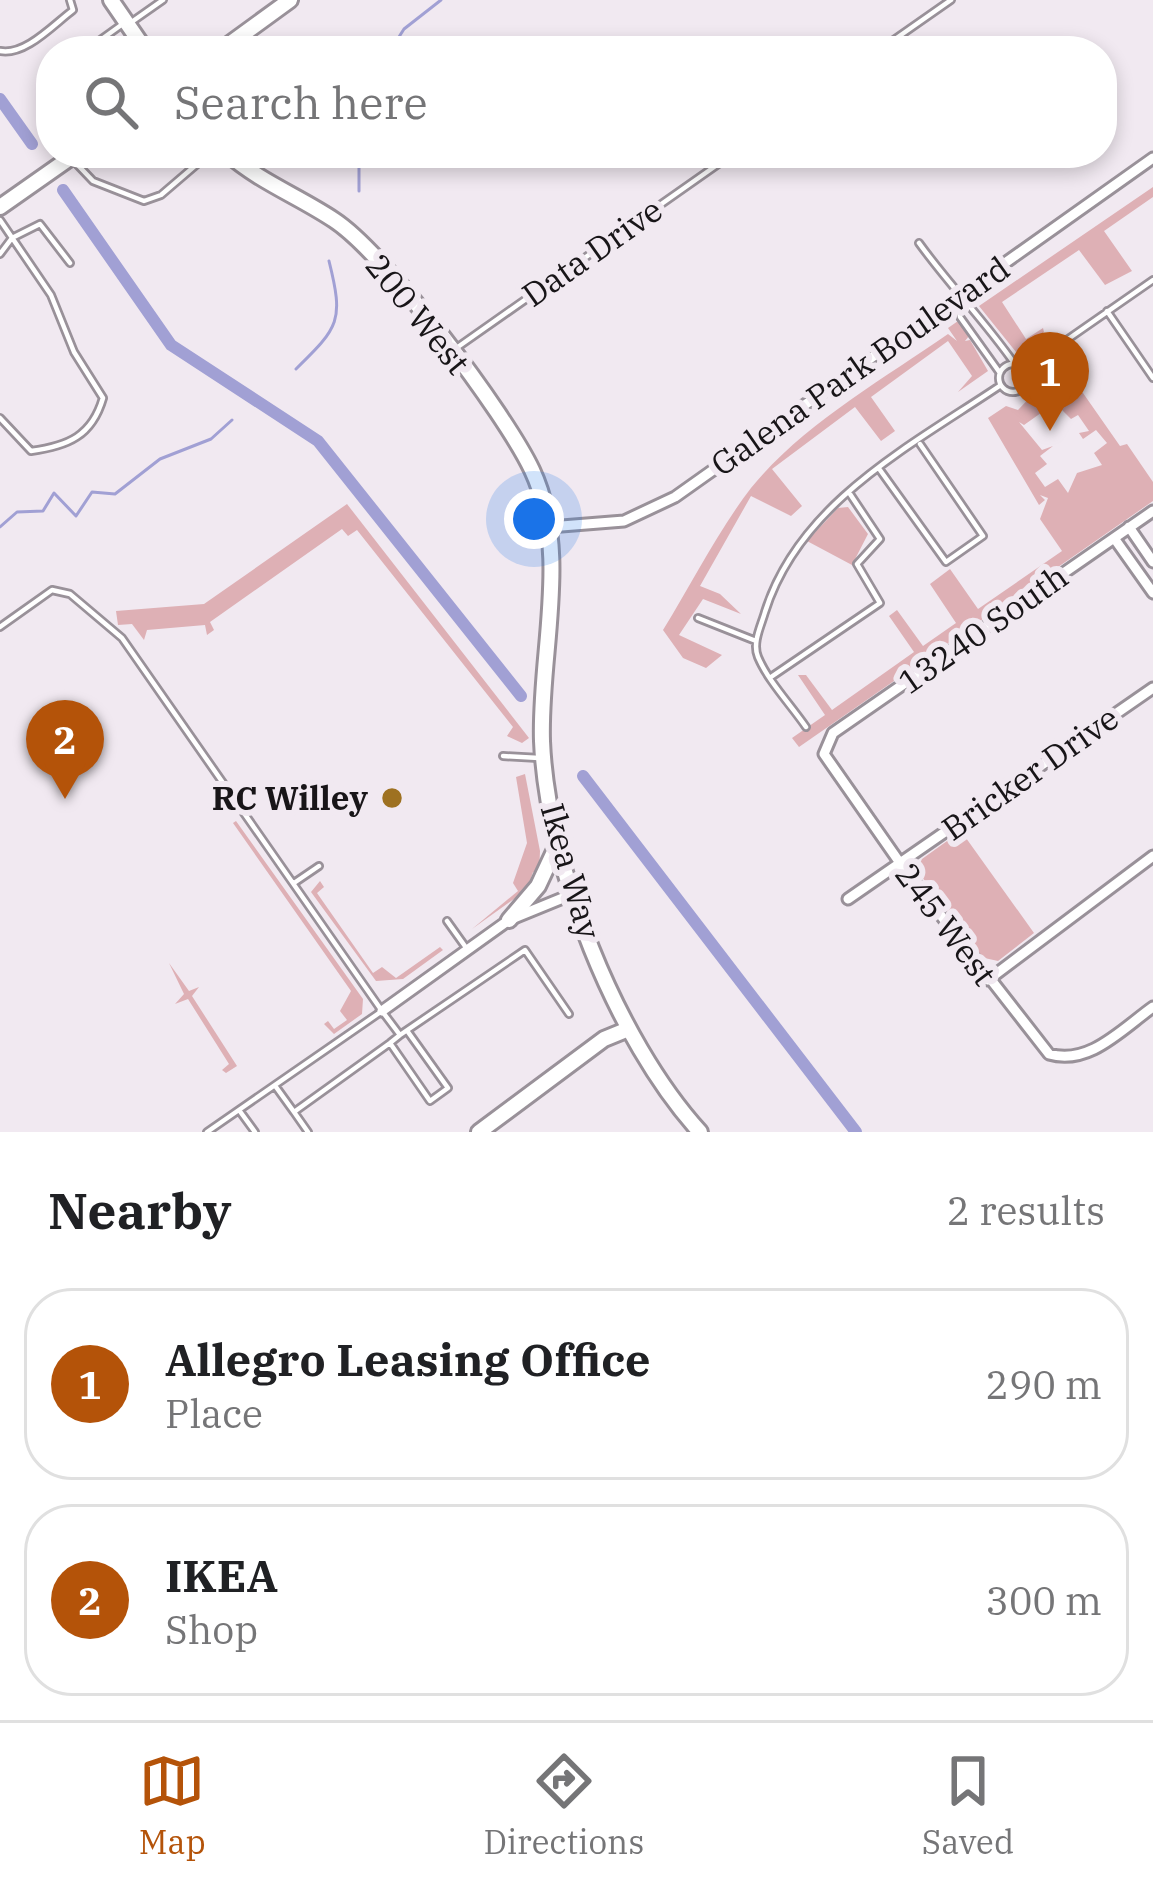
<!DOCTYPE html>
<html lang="en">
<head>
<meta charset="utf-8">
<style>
	:root { --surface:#fff; --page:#f2f2f2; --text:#202124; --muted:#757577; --line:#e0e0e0; --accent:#b45309 }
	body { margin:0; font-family:"IBM Plex Serif",serif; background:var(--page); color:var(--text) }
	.you { position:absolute; left:534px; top:519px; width:42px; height:42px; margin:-30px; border:9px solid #fff; border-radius:50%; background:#1a73e8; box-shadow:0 0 0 18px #1a73e833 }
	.badge { display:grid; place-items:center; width:78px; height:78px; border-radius:50%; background:var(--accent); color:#fff; font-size:39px; font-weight:700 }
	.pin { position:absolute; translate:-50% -99px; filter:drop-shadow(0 3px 6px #0008) }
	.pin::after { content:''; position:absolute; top:63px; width:42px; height:36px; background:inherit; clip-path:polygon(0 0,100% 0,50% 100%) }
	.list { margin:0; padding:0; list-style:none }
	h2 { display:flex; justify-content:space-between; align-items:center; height:156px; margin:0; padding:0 48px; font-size:51px }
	h2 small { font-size:39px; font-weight:400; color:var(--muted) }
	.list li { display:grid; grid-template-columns:78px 1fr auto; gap:36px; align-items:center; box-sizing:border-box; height:192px; margin:0 24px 24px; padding:0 24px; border:3px solid var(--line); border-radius:48px }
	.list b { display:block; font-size:45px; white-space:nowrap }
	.list p { margin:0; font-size:39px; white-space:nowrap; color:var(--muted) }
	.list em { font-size:39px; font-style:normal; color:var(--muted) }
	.icon { flex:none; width:66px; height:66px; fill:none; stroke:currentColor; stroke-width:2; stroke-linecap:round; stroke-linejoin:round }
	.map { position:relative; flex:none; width:1153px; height:1132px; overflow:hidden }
	.search { position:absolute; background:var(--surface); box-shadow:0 6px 18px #0003; left:36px; right:36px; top:36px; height:132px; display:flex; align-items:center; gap:30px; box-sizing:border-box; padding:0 42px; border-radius:48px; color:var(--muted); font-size:45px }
	.sheet { height:588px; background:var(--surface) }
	nav { display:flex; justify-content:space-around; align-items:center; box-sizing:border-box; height:168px; border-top:3px solid var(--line); background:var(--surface); font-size:33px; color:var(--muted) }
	nav a { display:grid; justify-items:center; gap:6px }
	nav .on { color:var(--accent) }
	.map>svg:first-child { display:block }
	.green { fill:#deb0b5; fill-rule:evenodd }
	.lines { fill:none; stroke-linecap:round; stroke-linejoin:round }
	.stream { stroke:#a1a0d4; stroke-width:3 }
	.canal { stroke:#a1a0d4; stroke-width:12 }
	.lane-casing { stroke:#999199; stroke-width:10 }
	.street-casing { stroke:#999199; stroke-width:15 }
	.secondary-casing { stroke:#999199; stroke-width:20 }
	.lane { stroke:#fff; stroke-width:4.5 }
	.street { stroke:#fff; stroke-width:9 }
	.secondary { stroke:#fff; stroke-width:14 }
	.poi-dot { fill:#9e7121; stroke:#f1e9f1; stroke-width:4.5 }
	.labels { text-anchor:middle; stroke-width:12; stroke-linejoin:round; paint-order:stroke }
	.street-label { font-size:33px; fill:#181518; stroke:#f1e9f1 }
	.poi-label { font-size:33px; font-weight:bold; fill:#181518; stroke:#f1e9f1; text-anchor:end }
</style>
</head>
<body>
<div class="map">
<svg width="1153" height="1132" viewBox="0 0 1153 1132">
	<rect width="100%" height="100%" fill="#f1e9f1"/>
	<path class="green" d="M1153,187v10l-49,34 28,40 -27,14 -26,-35 -77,52 24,37 17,-11 1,4 -28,20 -37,-46z
		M958,321l11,15 -4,5 5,-1 18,31 -30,21 14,-16 -24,-35 -77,56 24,34 -14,10 -26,-34 -83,62 30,37 -11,10 -40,-20 -51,90 20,8 21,20 -38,-15 -24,36 43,20 -16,13 -23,-10 -20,-28c29,-47 55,-99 88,-142 51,-63 131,-108 197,-154l9,7 -9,-13z
		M1054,372l16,19 13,2 37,53 7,-2 26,38v19l-354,246 -7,-9 33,-23 -27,-40h8l26,35 82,-58 -25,-36 8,-6 26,36 33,-23 -26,-39 20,-15 28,40 84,-58 -22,-32 8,-21 -8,-3 5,5 -6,5 -51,-87 18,-12 12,4zM1055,403l16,16 7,-4 11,16 -10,2 4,6 13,-9 11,13 -13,10 8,12 -25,8 -9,20 -10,-14 -13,8 -10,-14 12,-9 -7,-8 13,-10 -11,4 -23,-28 5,3z
		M347,504l182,234 -7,5 -15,-7 6,-9 -156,-197 -9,6 -6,-7 -132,93 4,8 -7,5 -2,-10 -58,5 -3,10 -12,-16 -14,1 -2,-14 88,-7z
		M848,507l20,27 -16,31 -45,-24 31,-33z
		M525,774l15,77 -1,23 -6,-2 -3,9 6,2 -64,46 46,-38 -5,-8 14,-40 -11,-66z
		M236,821l127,178 -1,15 -28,20 -10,-10 4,-3 6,8 13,-9 -7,-9 11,-20 -118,-168z
		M961,831l73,102 -36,28 -18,-4 -63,-87 5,-11z
		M320,881l4,6 -7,6 56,80 9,-6 14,11 44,-31 3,3 -40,29 -27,2 -65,-89z
		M169,963l20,28 10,-4 -7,9 45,70 -11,7 -4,-3 7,-6 -41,-65 -13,5 9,-10z"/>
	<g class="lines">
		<path class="stream" d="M390,51l14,-22 37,-29
			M359,191v-38
			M296,369c43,-42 48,-48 33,-108
			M0,527l17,-15 26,-1 11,-18 22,23 16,-24 23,2 45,-35 51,-20 21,-19"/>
		<path class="canal" d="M0,99l32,45
			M63,190l108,155 147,96 203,255
			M583,776l273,356"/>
		<defs>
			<path id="lane" d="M133,21l30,-21
				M0,51c25,5 53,-26 73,-41l-3,-10
				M104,51l-5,-10 25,-18
				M878,51l73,-51
				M73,160l20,21 51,20 17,-6 49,-42
				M0,220l51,75 23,57 29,46c-11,38 -35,48 -72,53l-31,-33
				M919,243c31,43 65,77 95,120
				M0,254l12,-16 28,-14 30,39
				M957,297l3,20 40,56
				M1107,311l46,67
				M455,349l279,-196
				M999 378a14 14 0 1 1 28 0a14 14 0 1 1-28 0Z
				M1025,369l128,-89
				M880,470l66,92 37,-26 -63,-92
				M698,618l58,23
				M0,627l52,-37 18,4 52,44 260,373 -175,121
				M771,677l109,-74 -23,-39 23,-25 -30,-45
				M806,727c-15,-22 -38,-46 -48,-70 -6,-14 3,-31 7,-45 34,-109 145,-166 236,-227
				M503,756l36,2
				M294,883l25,-17
				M447,921l20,28
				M400,1035l125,-85 44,64
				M390,1043l40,58 18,-13 -40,-56
				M276,1087l18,25 96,-69 10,-8 -18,-24
				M239,1110l16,22
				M294,1112l14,20"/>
			<path id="street" d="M1153,511l-320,222 -9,21 76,109 149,191c40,12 73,-25 104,-47
				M549,527l75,-6 51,-24 478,-339
				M1129,527l24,35
				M1114,538l39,55
				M848,899l305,-211
				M988,980l165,-124
				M382,1011l127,-91 66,-27"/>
			<path id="secondary" d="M111,0l35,51
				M220,51l70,-51
				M227,153c33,29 71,43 107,67 52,34 171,193 198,250 39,83 7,183 10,271 5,124 74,299 158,391
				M0,207l77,-54
				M509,920l29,-34 22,-47
				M479,1132l125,-93 22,-9"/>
		</defs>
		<use href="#lane" class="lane-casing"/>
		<use href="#street" class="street-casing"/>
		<use href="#secondary" class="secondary-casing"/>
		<use href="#lane" class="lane"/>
		<use href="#street" class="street"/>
		<use href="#secondary" class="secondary"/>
	</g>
	<circle class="poi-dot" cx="392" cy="798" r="12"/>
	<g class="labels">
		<g class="street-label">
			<text transform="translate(592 252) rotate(-35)" y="12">Data Drive</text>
			<text transform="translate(418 314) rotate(51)" y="12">200 West</text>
			<text transform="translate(860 366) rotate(-35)" y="12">Galena Park Boulevard</text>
			<text transform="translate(983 629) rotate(-35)" y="12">13240 South</text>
			<text transform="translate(1030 773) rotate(-35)" y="12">Bricker Drive</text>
			<text transform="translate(571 871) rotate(74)" y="12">Ikea Way</text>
			<text transform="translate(946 924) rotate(53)" y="12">245 West</text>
		</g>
		<g class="poi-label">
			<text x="368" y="810">RC Willey</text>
		</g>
	</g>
</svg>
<div class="you"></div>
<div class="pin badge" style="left:1050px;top:431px">1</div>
<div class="pin badge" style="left:65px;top:799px">2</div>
<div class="search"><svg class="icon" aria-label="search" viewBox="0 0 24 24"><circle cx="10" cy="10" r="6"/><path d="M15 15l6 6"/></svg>Search here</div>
</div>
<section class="sheet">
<h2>Nearby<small>2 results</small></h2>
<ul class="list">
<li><span class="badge">1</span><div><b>Allegro Leasing Office</b><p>Place</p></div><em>290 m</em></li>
<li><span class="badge">2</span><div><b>IKEA</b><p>Shop</p></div><em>300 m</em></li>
</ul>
</section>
<nav>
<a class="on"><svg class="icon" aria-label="map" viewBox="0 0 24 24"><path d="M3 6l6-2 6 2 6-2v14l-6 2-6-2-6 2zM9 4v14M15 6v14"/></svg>Map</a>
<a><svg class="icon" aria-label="directions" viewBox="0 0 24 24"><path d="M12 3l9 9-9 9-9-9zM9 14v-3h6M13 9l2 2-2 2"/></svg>Directions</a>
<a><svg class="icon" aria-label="saved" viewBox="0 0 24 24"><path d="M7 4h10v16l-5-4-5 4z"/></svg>Saved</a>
</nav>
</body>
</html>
